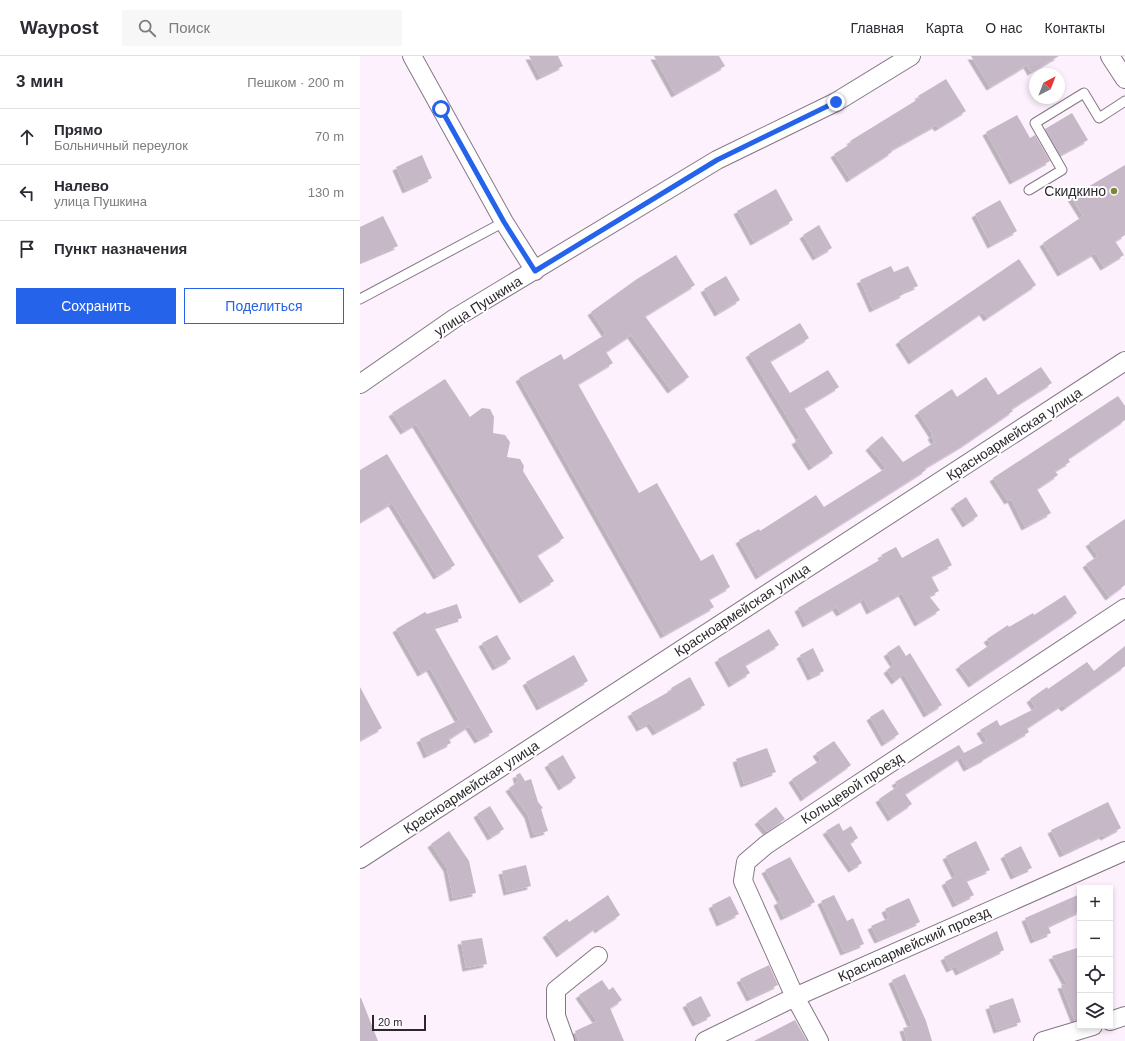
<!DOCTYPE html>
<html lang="ru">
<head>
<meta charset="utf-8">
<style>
	:root { --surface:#fff; --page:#f7f7f7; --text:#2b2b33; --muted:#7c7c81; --line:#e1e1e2; --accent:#2563eb }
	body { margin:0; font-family:Arial,sans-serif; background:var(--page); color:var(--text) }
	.controls { position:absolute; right:12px; bottom:12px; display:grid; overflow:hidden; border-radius:0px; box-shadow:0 2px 6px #0003 }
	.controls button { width:36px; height:36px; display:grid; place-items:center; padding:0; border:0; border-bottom:1px solid var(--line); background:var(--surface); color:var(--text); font:20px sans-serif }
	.compass { position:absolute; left:669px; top:12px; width:36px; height:36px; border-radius:50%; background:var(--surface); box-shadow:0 2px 6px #0003; rotate:42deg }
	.scale { position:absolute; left:12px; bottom:10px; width:54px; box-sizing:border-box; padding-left:4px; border:2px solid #2c272d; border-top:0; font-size:11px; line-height:14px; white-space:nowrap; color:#2c272d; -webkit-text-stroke:3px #fff; paint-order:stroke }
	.stop { position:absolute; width:12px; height:12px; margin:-9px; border:3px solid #2563eb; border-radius:50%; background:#fff }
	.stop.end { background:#2563eb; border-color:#fff; box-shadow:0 1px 4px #0008 }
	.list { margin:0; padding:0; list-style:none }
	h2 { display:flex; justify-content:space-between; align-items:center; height:52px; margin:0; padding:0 16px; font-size:17px }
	h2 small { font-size:13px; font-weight:400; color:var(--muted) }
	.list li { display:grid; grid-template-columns:26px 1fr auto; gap:12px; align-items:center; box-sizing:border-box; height:56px; padding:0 16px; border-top:1px solid var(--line) }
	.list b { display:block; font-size:15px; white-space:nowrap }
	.list p { margin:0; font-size:13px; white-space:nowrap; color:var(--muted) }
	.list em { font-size:13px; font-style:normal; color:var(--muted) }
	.actions { display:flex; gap:8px; padding:12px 16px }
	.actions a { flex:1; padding:9px 0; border:1px solid var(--accent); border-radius:0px; text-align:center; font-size:14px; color:var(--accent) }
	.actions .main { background:var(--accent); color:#fff }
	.icon { flex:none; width:22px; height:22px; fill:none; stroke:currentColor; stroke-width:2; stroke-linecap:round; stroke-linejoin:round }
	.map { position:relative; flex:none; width:765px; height:985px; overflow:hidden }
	header { display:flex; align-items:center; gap:24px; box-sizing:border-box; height:56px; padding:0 20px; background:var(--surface); border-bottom:1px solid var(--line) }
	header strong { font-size:19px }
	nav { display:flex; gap:22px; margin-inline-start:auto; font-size:14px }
	.search { width:280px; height:36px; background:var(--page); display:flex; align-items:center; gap:10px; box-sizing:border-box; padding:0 14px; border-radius:0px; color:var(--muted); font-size:15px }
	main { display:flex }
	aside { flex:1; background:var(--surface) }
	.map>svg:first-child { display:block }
	.building { fill:#c6b8c7; filter:url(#shadow) }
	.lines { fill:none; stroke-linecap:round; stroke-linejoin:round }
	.lane-casing { stroke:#847785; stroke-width:11 }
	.street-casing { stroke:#847785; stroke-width:20 }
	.lane { stroke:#fff; stroke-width:9 }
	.street { stroke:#fff; stroke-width:18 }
	.route { stroke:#2563eb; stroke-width:5 }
	.poi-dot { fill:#7e8834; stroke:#fff; stroke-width:1.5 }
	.labels { text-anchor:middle; stroke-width:4; stroke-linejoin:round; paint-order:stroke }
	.poi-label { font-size:14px; fill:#2c272d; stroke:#fff; text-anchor:end }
	.street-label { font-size:14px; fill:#2c272d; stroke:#fff }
</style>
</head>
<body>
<header>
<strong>Waypost</strong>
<div class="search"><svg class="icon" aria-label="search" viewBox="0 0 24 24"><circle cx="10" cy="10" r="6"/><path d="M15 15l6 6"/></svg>Поиск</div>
<nav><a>Главная</a><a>Карта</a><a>О нас</a><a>Контакты</a></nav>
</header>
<main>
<aside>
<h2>3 мин<small>Пешком · 200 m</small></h2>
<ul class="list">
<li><svg class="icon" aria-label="ahead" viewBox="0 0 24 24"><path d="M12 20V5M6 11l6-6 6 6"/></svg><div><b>Прямо</b><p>Больничный переулок</p></div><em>70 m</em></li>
<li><svg class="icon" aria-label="left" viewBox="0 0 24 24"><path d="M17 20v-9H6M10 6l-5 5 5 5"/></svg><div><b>Налево</b><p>улица Пушкина</p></div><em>130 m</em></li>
<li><svg class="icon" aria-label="arrive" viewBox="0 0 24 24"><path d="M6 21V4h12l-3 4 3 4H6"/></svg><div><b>Пункт назначения</b></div></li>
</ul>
<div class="actions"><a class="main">Сохранить</a><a>Поделиться</a></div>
</aside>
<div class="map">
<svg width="765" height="985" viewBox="0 0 765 985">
	<defs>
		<filter id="shadow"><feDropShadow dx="-3.5" dy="3.5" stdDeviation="0" flood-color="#0004"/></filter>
	</defs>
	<rect width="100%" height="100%" fill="#fdf1fe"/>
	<path class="building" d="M169,0h29l5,10 -23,11z
		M294,0h65l6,10 -50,28z
		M611,0h88l-28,16 -4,-7 -37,22z
		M586,23l20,32 -28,17 -2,-3 -45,25 1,2 -42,27 -16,-25 18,-11 -2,-2 70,-43 -2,-2z
		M712,57l16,27 -28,15 -15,-26z
		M657,59l13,23 5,-3 15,26 -37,20 -27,-49z
		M62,99l10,23 -26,12 -10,-23z
		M765,109v70l-10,6 9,14 -20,12 -9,-14 -34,20 -18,-30 40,-27 -12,-19z
		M416,133l17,31 -39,22 -17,-31z
		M640,144l17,31 -26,14 -16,-31z
		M23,160l15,30 -38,16v-35z
		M459,169l13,23 -16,9 -13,-22z
		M316,199l19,30 -50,31 44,61 -18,13 -40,-55 -25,17 7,11 -35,21 61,109 18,-10 44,78 12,-7 17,33 -21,12 5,8 -50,28 -145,-257 42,-24 3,6 42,-26 -15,-22 46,-33z
		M659,203l17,26 -49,33 -4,-6 -71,49 -13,-20z
		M531,210l3,6 14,-6 10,20 -15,6 1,2 -31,15 -13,-29z
		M366,220l14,24 -22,13 -14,-24z
		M440,267l9,15 -39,23 20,32 38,-23 11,17 -35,21 29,45 -21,14 -17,-26 5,-3 -51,-84z
		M681,311l11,16 -41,26 2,2 -48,33 -40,24 1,2 -167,106 -20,-36 20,-11 1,2 56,-36 8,12 62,-39 -17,-21 13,-11 21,26 32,-20 -4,-6 2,-1 -15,-23 34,-23 5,8 29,-20 12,18z
		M85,323l25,38 12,-9 8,1 4,8 -1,16 12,2 5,7 -3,15 13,2 4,7 -1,5 41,67 -27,17 17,26 -31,19 -107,-176 -12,7 -12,-18z
		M758,340l7,10v14l-57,39 2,3 -15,9 3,4 -21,14 14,24 -26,14 -14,-28 -3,2 -15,-23z
		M27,398l68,111 -18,11 -45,-73 -32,19v-52z
		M606,441l12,19 -12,8 -12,-19z
		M765,463v66l-16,12 -23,-33 12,-8 -9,-13z
		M578,482l14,27 -21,11 8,15 -10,5 11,14 -22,13 -16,-30 -32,18 -6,-12 -24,14 -4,-6 -30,17 -8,-16 85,-50 -2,-3 15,-8 6,11z
		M705,539l12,18 -105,71 -13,-18 32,-22 -4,-5 21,-14 1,2 24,-14 1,2z
		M97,548l5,14 -28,9 59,105 -15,8 -9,-14 -20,13 2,4 -24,12 -7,-16 39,-19 -29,-52 -9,5 -25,-44 29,-17 2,2z
		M409,573l10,16 -34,20 5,8 -18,11 -14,-25z
		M137,579l14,24 -15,8 -14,-24z
		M539,589l7,11 4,-3 32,52 -15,9 -23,-40 -9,7 -8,-11 7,-6 -7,-11z
		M765,590v20l-60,42 -3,-3 -35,23 2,4 -43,25v1l-19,10 -6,-11 -56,37 7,10 -21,14 -12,-19 19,-13 -3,-4 64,-37 5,8 23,-12 -7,-11 17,-10 3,6 36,-18 -6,-9 17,-12 1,2 39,-27 7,9z
		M453,592l11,23 -13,6 -11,-22z
		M214,599l14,26 -48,26 -14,-25z
		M330,621l15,28 -49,27 -6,-9 -10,5 -9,-15 41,-23 -1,-2z
		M0,631l22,41 -22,12z
		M523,653l16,25 -14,9 -15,-26z
		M474,685l17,24 -47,33 -12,-19 29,-19 -5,-7z
		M407,692l9,24 -32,12 -8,-25z
		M203,699l13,23 -14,9 -14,-23z
		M160,717l5,8 6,-2 7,23 5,6 -2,1 7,22 -14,4 -6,-20 -19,-27 9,-6 -2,-7z
		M748,746l13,26 -17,9 -1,-2 -40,19 -12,-24z
		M130,750l14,23 -13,8 -14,-23z
		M416,751l9,12 -18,13 -9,-11z
		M479,767l4,8 8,-5 7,12 -8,5 12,20 -10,6 -26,-38z
		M89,775l20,30 7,32 -23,5 -6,-30 -16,-24z
		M616,785l14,29 -24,10 8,15 -18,9 -11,-22 11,-6 -10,-20z
		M661,790l11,22 -18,8 -10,-21z
		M430,801l25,45 -31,15 -7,-15 4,-2 -16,-30z
		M166,809l5,21 -24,6 -5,-21z
		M720,838v17l-32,15 3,7 -17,7 -9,-22z
		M248,839l12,20 -22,15 -1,-3 -37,27 -14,-20 21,-15 2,3z
		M474,839l13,26 6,-3 11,26 -20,8 -23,-51z
		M370,840l9,18 -19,9 -8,-18z
		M549,842l11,24 -42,18 -7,-14 18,-8 -4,-9z
		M637,875l7,19 -45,22 -3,-6 -6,3 -6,-12z
		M122,882l5,26 -21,4 -5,-27z
		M720,891v72l-5,2 -14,-36 6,-1 -15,-28z
		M409,909l9,20 -28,13 -10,-19z
		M545,918l21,47 6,20h-25l-4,-13 9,-2 -20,-46z
		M242,924l7,10 4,-3 9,13 -12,8 14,33h-45l-4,-10 22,-10 -18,-26z
		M341,940l10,20 -15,7 -10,-19z
		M0,942h1l17,43h-18z
		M653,942l8,24 -24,8 -8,-24z
		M435,964l12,21h-53z"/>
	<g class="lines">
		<defs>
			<path id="lane" d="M669,134l33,-20 -27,-47 49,-30 15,25 26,-17
				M0,243l144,-77"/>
			<path id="street" d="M52,0l92,166 31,49
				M750,0l15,23
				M0,328l95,-66 262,-158 119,-58 75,-46
				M0,803l765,-498
				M750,965l15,-5
				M205,985l-9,-25v-26l42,-34
				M345,985l90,-44 330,-146
				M459,985l-24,-44 -52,-116 3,-19 20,-17 359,-237
				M683,985l50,-15"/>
		</defs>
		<use href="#lane" class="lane-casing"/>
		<use href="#street" class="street-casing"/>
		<use href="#lane" class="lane"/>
		<use href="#street" class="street"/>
	</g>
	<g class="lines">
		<path class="route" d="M81,53l63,113 31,49 182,-111 119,-58"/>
	</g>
	<circle class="poi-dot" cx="754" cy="135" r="4"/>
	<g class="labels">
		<g class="poi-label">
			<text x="746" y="140">Скидкино</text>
		</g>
		<g class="street-label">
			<text transform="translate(118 250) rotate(-32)" y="5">улица Пушкина</text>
			<text transform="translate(654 378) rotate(-33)" y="5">Красноармейская улица</text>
			<text transform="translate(382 554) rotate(-33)" y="5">Красноармейская улица</text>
			<text transform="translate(111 731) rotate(-33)" y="5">Красноармейская улица</text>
			<text transform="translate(492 732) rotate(-33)" y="5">Кольцевой проезд</text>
			<text transform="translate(554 888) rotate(-24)" y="5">Красноармейский проезд</text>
		</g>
	</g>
</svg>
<div class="controls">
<button>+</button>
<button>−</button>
<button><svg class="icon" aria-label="locate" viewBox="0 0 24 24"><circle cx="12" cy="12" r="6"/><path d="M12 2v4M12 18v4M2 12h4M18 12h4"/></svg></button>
<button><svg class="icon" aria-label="layers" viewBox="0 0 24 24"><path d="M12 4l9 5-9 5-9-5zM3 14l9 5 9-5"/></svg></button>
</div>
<svg class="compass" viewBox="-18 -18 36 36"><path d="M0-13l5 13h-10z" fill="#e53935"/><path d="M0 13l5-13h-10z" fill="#7c7c81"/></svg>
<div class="scale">20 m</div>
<div class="stop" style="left:81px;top:53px"></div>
<div class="stop end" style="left:476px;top:46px"></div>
</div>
</main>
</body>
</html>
